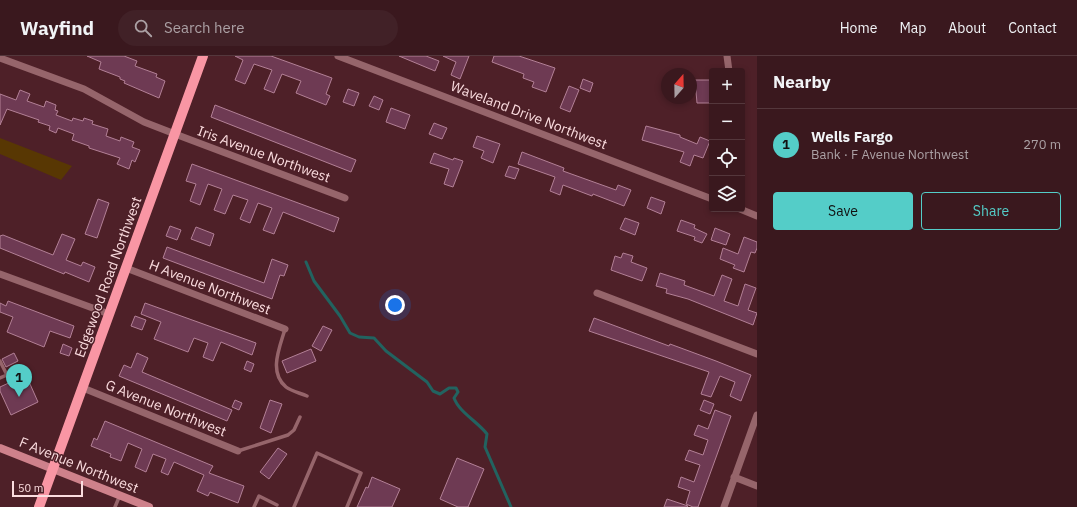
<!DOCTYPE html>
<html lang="en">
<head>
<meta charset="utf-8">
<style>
	:root { --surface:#3a181e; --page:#412127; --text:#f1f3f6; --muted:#aba0a4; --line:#54373c; --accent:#54cdc8 }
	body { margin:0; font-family:"IBM Plex Sans",sans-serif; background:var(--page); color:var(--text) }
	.controls { position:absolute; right:12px; top:12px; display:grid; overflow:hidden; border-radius:4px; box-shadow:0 2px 6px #0003 }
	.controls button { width:36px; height:36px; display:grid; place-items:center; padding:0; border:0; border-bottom:1px solid var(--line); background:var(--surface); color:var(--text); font:20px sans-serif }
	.compass { position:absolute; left:661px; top:12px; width:36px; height:36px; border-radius:50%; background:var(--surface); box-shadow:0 2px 6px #0003; rotate:20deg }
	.scale { position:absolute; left:12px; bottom:10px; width:71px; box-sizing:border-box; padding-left:4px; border:2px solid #fbdcdf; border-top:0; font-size:11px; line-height:14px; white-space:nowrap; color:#fbdcdf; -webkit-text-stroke:3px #4e2028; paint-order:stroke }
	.you { position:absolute; left:395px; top:249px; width:14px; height:14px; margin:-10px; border:3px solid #fff; border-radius:50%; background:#1a73e8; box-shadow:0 0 0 6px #1a73e833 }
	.badge { display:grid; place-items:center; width:26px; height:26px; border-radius:50%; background:var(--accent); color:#111; font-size:13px; font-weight:700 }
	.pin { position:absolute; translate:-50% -33px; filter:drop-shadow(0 1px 2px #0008) }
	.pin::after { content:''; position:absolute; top:21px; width:14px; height:12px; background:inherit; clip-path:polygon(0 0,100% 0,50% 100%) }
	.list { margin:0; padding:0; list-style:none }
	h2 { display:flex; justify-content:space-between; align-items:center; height:52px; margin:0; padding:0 16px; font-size:17px }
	h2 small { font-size:13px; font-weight:400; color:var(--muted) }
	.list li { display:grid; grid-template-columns:26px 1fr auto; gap:12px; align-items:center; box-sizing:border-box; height:72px; padding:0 16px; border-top:1px solid var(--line) }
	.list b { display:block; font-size:15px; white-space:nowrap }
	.list p { margin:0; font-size:13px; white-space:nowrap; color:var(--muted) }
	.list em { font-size:13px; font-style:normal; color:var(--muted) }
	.actions { display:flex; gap:8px; padding:12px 16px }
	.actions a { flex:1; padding:9px 0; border:1px solid var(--accent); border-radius:4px; text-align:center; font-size:14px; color:var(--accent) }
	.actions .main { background:var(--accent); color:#111 }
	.icon { flex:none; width:22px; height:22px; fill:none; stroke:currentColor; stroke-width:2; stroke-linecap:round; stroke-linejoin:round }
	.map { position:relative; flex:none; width:757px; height:451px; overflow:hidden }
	header { display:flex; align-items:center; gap:24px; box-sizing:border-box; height:56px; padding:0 20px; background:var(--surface); border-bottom:1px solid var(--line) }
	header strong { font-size:19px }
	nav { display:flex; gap:22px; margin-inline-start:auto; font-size:14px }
	.search { width:280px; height:36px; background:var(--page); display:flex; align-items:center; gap:10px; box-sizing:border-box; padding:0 14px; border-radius:22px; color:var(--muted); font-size:15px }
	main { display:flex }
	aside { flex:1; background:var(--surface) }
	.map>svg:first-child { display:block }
	.green { fill:#583703 }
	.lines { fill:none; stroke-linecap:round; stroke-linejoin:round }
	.stream { stroke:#226360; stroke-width:3 }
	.building { fill:#6e3a53; stroke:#b38096 }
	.service { stroke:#96656b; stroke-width:3.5 }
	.minor { stroke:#96656b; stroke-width:7 }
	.secondary { stroke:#ce818b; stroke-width:8 }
	.primary { stroke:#f996a4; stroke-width:10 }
	.labels { text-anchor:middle; stroke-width:3; stroke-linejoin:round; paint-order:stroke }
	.street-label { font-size:14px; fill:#fbdcdf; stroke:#4e2028 }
</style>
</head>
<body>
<header>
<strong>Wayfind</strong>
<div class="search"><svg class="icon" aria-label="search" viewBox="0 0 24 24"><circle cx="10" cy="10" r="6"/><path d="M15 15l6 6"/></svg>Search here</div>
<nav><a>Home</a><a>Map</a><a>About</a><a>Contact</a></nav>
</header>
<main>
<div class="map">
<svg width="757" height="451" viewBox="0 0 757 451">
	<rect width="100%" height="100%" fill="#4e2028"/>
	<path class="green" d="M0,82l72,28 -11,14 -61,-26z"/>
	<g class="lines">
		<path class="stream" d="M306,206l8,19 26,35 10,17 9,4 15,1 12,13 41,31 6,9 7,3 9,-6h7l2,4 -4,6c5,14 24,24 33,36l-2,13 26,60"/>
	</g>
	<path class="building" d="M87,0h37l13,5 -2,5 22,8 -1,3 9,4 -6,17 -35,-15 1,-2 -5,-2v-2l-21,-8 2,-7z
		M235,0h36l61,22 -6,16 4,2 -4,9 -30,-12 5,-12 -19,-7 -8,19 -10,-4 8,-19 -18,-6 -9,20 -10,-4 8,-20z
		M399,0h27l13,5 -4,10z
		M443,0h26l-9,23 -9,-4 5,-13z
		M494,0h25l36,12 -9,24 -14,-5 2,-5 -11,-4 1,-4 -32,-12z
		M583,23l10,4 -3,9 -10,-4z
		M695,24h15v23h-13z
		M569,30l10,4 -9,22 -10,-4z
		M348,33l11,4 -5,13 -11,-4z
		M20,34l10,4 -3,7 17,6 2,-6 10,4 -1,5 3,1 -2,4 16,6 1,-3 10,3 1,-3 9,3 -1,3 16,5 -2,7 14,5 1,-4 13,5 -2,5 8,3 -5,12 -3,-2 -3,9 -12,-5 3,-6 -31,-10v-2l-17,-6 2,-6 -16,-6 -2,5 -7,-3 1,-4 -12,-4 1,-2 -32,-11 -7,16v-31l16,6z
		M374,40l9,4 -4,10 -10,-4z
		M215,49l141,55 -5,12 -140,-55z
		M391,52l19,7 -5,14 -19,-7z
		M434,67l13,5 -5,11 -13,-5z
		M646,70l34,9v2l17,7 3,-7 10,4 -7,17 -9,-3 -4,11 -10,-4 4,-10 -42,-12z
		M477,80l23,8 -7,19 -12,-5 3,-7 -11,-4z
		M522,96l42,16 -1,3 39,14 14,5 2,-5 13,5 -7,16 -31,-12 -1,2 -29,-11 -3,10 -10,-4 5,-14 -37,-13z
		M434,97l19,7 1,-2 9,3 -10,26 -9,-3 5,-15 -19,-6z
		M192,108l147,54 -5,14 -51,-20 -9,22 -11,-4 9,-22 -14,-5 -8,20 -10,-4 8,-19 -15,-5 -8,19 -11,-4 8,-21 -14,-5 -8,21 -10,-4 6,-17 -10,-3z
		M509,110l10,3 -4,10 -10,-3z
		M651,141l14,5 -4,12 -14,-6z
		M98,143l11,4 -12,35 -12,-4z
		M625,162l14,5 -4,12 -15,-6z
		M681,164l14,5 -1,3 13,6 -5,9 -8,-3 1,-3 -18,-6z
		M170,170l11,4 -4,10 -11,-4z
		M196,171l18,7 -4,12 -19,-7z
		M715,172l15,6 -4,11 -15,-5z
		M62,178l13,5 -9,21 15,6 2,-4 12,5 -6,15 -24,-10 -1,2 -64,-26v-12l3,-1 50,20z
		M744,181l13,5v6l-2,5 -4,-1 -7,20 -11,-4 2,-3 -15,-6 3,-11 15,6z
		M167,191l97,36 8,-24 16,6 -4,11 -4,-1 -8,24 -109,-41z
		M623,197l10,3 -2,6 16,6 -5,13 -31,-11 4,-14 6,2z
		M660,217l25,8 -1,4 30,11 8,-21 10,4 -8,22 14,5 7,-22 11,4 -8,22 9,3 -4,12 -65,-26 -22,-6 1,-4 -11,-3z
		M8,245l66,25 -4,12 -20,-7 -6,16 -37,-15 6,-15 -13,-5v-9l6,3z
		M145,247l111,40 -4,12 -31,-13 -8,19 -10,-4 5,-14 -14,-5 -6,14 -34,-13 7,-17 -20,-8z
		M135,260l11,4 -4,10 -11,-4z
		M594,262l75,28 1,-2 46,17 35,14 -10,26 -11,-5 5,-14 -15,-6 -9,21 -10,-3 8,-22 -120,-41z
		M323,270l9,4 -11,21 -9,-5z
		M63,288l9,4 -3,8 -9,-3z
		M311,293l5,12 -29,12 -5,-12z
		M14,297l4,8 -12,6 -4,-8z
		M137,297l11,5 -6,14 90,38 -5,11 -108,-45 5,-11 7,3z
		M247,305l7,3 -3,8 -7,-3z
		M26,319l12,27 -27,13 -11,-24v-4z
		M235,344l7,3 -3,7 -7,-3z
		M270,344l12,4 -11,29 -11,-5z
		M704,344l10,4 -4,10 -10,-4z
		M715,354l16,6 -33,91h-5l-7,-3 4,-13 -12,-4 3,-10 13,5 6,-17 -15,-5 4,-10 14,5 5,-15 -14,-5 4,-10 10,4z
		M105,365l108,45 -4,7 35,13 -6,17 -28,-11 -2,4 -11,-5 7,-16 -30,-13 -6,13 -7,-3 5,-13 -13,-5 -7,18 -11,-5 7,-18 -14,-6 -7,18 -11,-4 1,-3 -20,-8 3,-8 3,2z
		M278,392l9,6 -18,25 -9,-7z
		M457,402l27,11 -16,38h-10l-18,-8z
		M372,421l28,12 -8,18h-35l9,-20 2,1z
		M667,443l21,7 -1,1h-23z"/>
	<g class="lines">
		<path class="service" d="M285,273c-5,18 -17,43 1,58 5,4 14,6 21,9
			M0,305l7,14 -7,3
			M238,395l50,-16 6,-5 6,-13
			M115,451l5,-12
			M254,451l5,-11 18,9
			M294,451l23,-54 44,20 -14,34"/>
		<path class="minor" d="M338,0l374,143
			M727,0l2,15
			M0,2l84,31 60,33 31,12 170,64
			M740,153l17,7
			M126,212l159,61
			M0,218l109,40
			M597,237l160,61
			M83,332l155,63
			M734,421l23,9
			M724,451l33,-92"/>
		<path class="secondary" d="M0,392l149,59"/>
		<path class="primary" d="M39,451l164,-451"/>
	</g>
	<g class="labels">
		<g class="street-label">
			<text transform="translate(529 59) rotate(21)" y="5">Waveland Drive Northwest</text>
			<text transform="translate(264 98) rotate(20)" y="5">Iris Avenue Northwest</text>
			<text transform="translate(108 221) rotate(-70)" y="5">Edgewood Road Northwest</text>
			<text transform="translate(210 231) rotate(21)" y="5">H Avenue Northwest</text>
			<text transform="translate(166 352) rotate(22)" y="5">G Avenue Northwest</text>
			<text transform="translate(79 409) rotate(22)" y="5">F Avenue Northwest</text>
		</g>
	</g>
</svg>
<div class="controls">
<button>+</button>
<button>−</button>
<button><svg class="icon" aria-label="locate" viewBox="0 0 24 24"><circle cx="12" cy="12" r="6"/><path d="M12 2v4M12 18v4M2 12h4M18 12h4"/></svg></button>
<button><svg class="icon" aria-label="layers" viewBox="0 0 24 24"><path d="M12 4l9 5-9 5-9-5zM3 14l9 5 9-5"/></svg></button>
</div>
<svg class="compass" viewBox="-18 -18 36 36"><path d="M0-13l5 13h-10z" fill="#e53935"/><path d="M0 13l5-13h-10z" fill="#aba0a4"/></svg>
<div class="scale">50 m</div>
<div class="you"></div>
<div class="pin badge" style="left:19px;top:341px">1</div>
</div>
<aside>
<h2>Nearby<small></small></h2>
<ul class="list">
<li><span class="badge">1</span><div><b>Wells Fargo</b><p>Bank · F Avenue Northwest</p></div><em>270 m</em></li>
</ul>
<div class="actions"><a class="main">Save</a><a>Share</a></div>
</aside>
</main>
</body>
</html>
